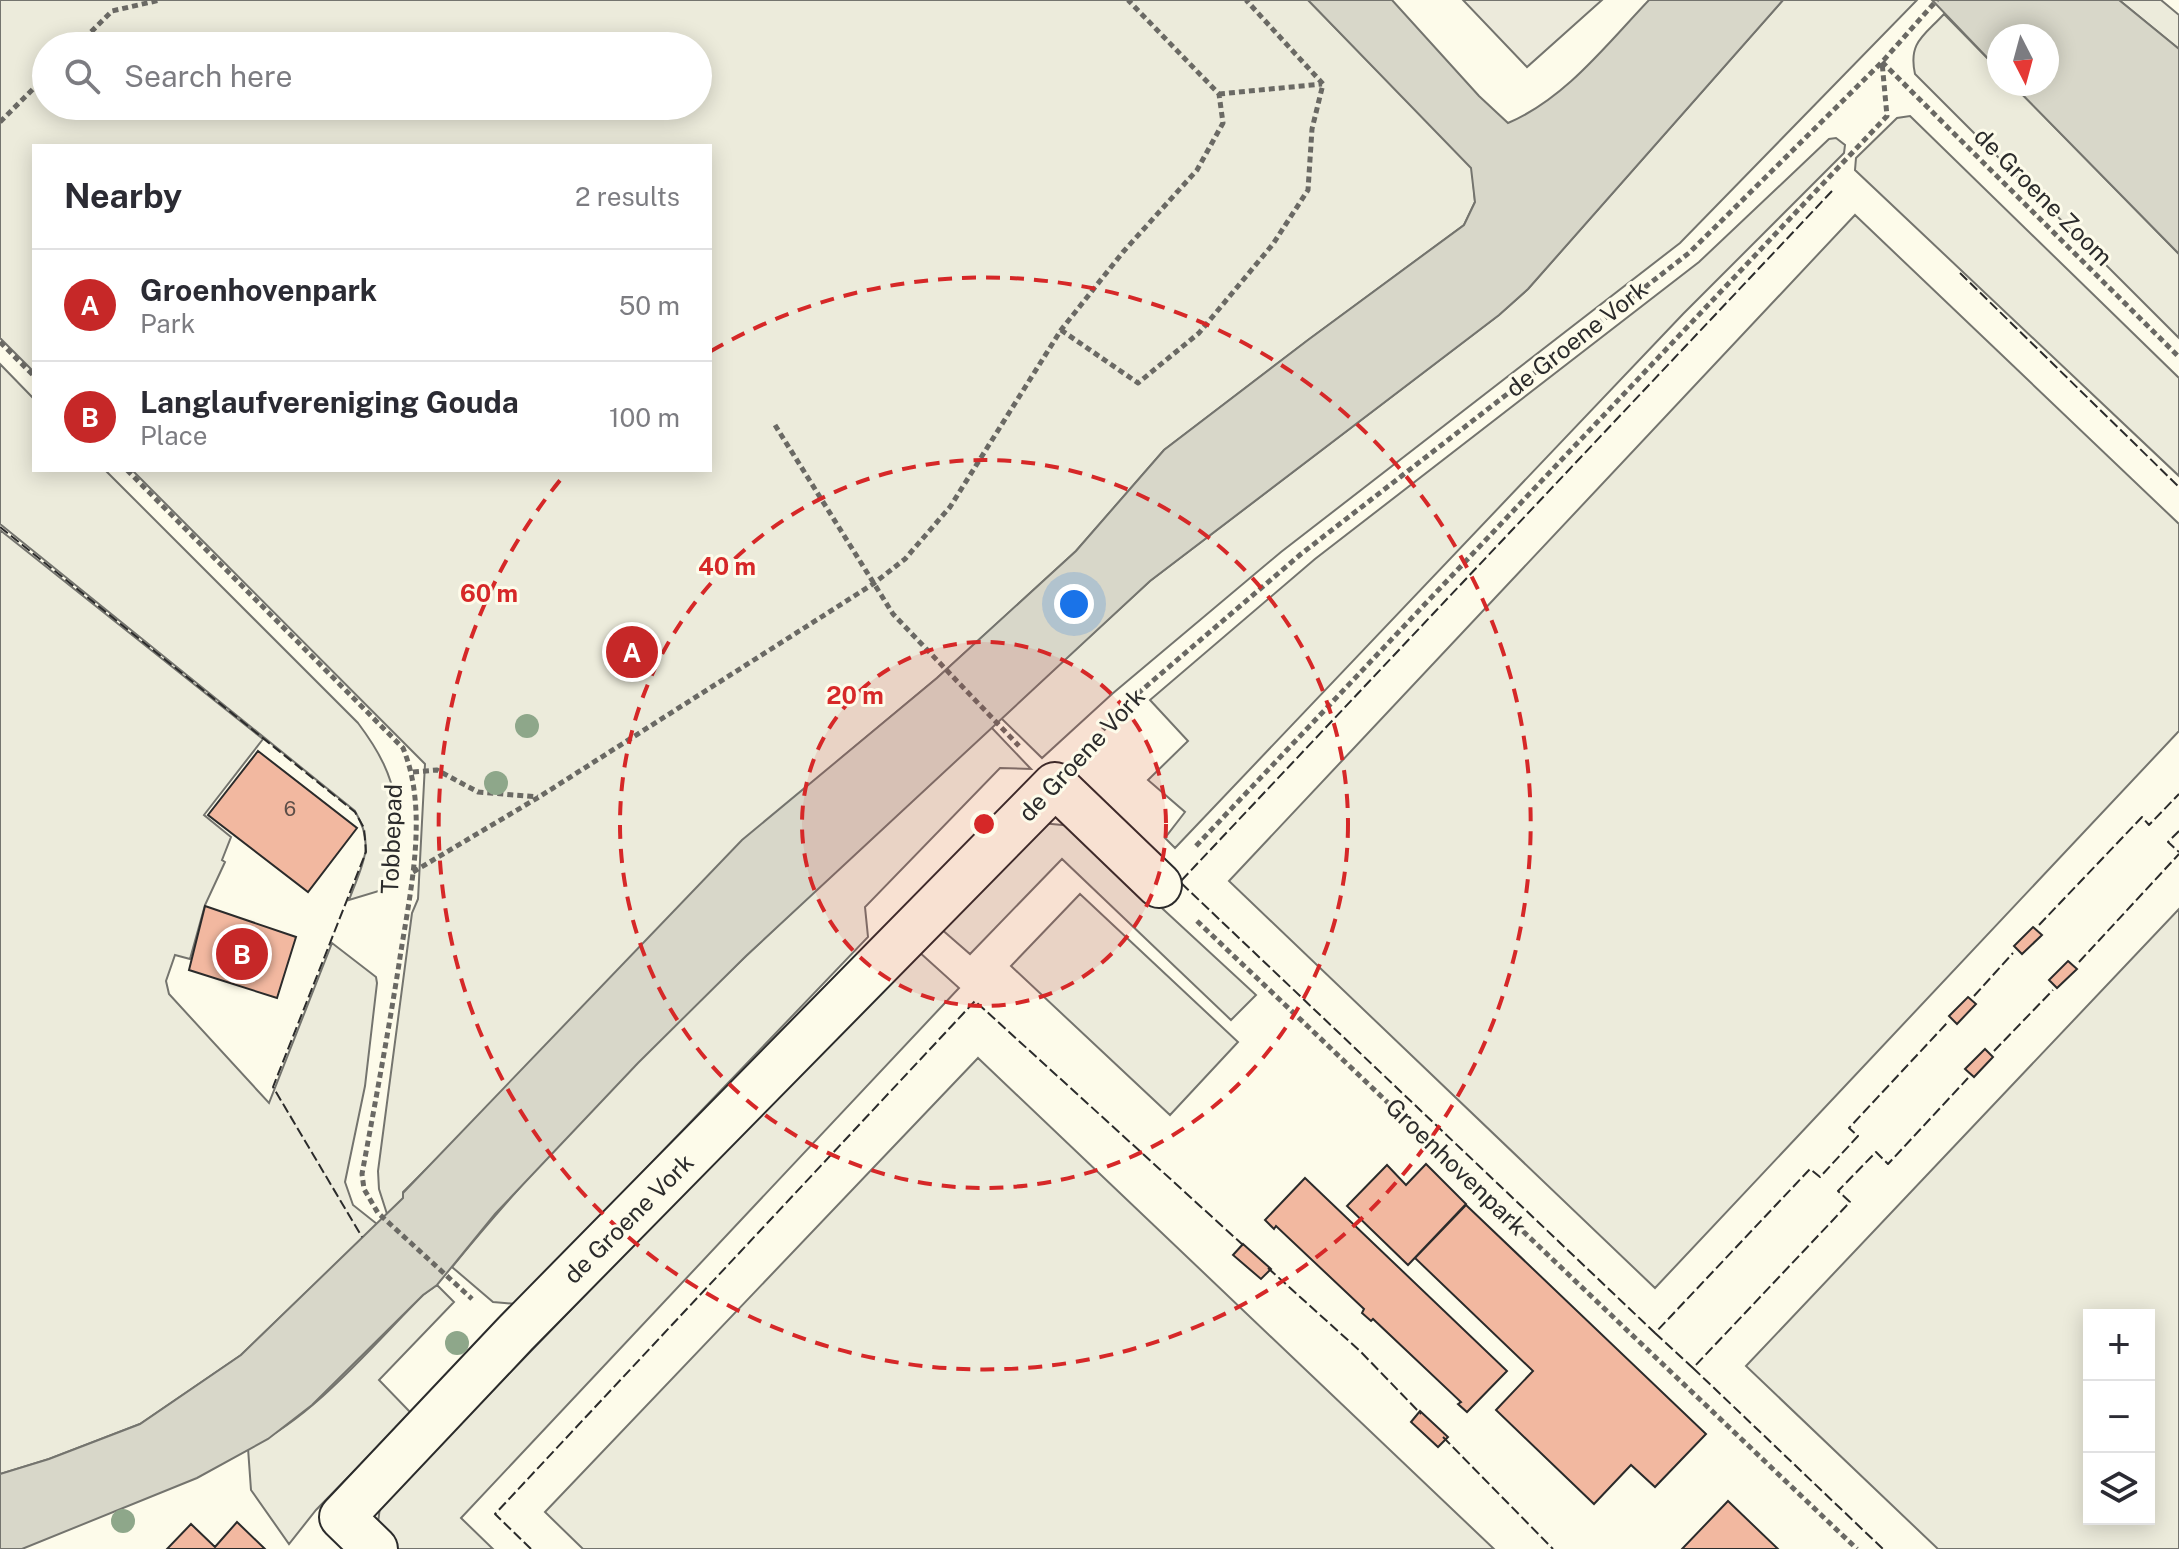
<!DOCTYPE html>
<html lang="en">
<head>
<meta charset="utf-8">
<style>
	:root { --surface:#fff; --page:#f2f2f3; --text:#2b2b33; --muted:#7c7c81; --line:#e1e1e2; --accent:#c62828 }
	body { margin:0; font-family:"Public Sans",sans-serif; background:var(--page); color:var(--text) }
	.controls { position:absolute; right:24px; bottom:24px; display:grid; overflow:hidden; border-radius:0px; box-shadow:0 4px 20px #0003 }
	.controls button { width:72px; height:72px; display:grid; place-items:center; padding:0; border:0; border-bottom:2px solid var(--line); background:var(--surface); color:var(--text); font:40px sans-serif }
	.compass { position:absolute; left:1987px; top:24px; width:72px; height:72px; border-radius:50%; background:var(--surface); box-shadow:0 4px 20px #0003; rotate:174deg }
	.you { position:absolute; left:1074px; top:604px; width:28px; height:28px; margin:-20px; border:6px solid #fff; border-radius:50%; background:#1a73e8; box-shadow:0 0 0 12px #1a73e833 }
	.badge { display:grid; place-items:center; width:52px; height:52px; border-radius:50%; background:var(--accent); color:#fff; font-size:26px; font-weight:700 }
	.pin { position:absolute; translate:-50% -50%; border:4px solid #fff; box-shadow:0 2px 8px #0006 }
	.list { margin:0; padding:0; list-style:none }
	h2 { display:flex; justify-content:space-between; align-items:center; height:104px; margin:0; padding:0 32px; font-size:34px }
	h2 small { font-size:26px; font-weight:400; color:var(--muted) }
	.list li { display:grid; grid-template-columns:52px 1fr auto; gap:24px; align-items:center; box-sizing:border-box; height:112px; padding:0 32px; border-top:2px solid var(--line) }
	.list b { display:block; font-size:30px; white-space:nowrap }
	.list p { margin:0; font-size:26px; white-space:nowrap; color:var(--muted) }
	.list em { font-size:26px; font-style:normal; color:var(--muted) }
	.icon { flex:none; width:44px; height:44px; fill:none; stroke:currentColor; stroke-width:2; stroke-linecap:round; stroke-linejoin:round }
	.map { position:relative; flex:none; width:2179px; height:1549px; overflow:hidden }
	.search { position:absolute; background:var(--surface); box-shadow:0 4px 20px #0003; left:32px; top:32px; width:680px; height:88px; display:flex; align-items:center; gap:20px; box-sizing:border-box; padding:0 28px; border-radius:44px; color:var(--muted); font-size:30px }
	.panel { position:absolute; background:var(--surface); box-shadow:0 4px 20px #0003; left:32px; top:144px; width:680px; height:328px; border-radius:0px }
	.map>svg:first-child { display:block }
	.green { fill:#ecebdb; stroke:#74746e; stroke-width:2; fill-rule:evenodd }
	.parking { fill:#eceadb; stroke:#74746e; stroke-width:2 }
	.water { fill:#d8d7c9; stroke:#74746e; stroke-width:2 }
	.building { fill:#f2b8a0; stroke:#2b2b2b; stroke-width:2 }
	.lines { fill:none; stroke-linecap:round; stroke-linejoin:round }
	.minor-casing { stroke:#2b2b2b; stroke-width:48 }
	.path { stroke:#6a6964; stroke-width:5; stroke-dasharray:6 4; stroke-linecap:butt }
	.minor { stroke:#fdfbea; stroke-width:44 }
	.fence { stroke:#2b2b2b; stroke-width:2; stroke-dasharray:10 4; stroke-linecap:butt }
	.tree { fill:#8ea78a }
	.ring { fill:none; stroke:#d62828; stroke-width:4; stroke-dasharray:14 10 }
	.labels { text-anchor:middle; stroke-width:6; stroke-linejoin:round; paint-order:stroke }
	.number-label { font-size:20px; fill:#5d4e48 }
	.street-label { font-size:24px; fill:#2b2b2b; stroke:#fdfbea }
	.centre { fill:#d62828; stroke:#fdfbea; stroke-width:4 }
	.ring-label { font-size:24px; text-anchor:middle; font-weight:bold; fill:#d62828; stroke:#fdfbea; stroke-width:6; stroke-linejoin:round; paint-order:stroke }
</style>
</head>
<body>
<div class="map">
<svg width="2179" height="1549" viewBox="0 0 2179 1549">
	<rect width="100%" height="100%" fill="#fdfbea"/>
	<path class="green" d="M0,0h1308l164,168 3,34 -11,23 -156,115 -144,110 -88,101 -139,127 -97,81 -437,433 1,6 -17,16 -8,-25 -1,-18 34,-258 6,-14 7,-135 -293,-294h578v-324h-676v226l-34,-34zM46,46h652v60h-652z
		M1783,0h134l-237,243 -399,309 -169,142 -70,64 -41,-40 149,-137 349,-266 29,-26z
		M2119,0h42l18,15v34z
		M1944,14l55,56v14h13l167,170v84l-264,-264c-7,-32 9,-38 29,-60z
		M1910,116l269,262v98l-324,-306 1,-12 41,-40z
		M1836,138l9,7 -1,8 -161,161 -508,534 -10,-10 20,-26 -37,-32 40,-39 -38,-41 165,-141 384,-297 130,-123z
		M1855,215l324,309v207l-524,557 -426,-407z
		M0,364l34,35v71h71l253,253c46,61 42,93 34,164l-43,13c13,-36 27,-53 6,-89l-355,-287z
		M0,530l263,209 -59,76 27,22 -9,23 3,2 -20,43 -15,54 -15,-4 -9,26 3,13 100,109 63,-160 44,34 1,6 -12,103 -20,96 8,23 24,19 -136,131 -101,69 -91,35 -49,15z
		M991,727l40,42 -31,-1 -135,139 3,30 -352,367 -23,-2 -41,-35c161,-197 354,-367 539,-540z
		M1041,823l32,3 183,169 -25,25 -169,-161 -92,95 -30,-26z
		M1080,894l158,148 -68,73 -159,-149z
		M2179,909v640h-241l-192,-183zM2089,1315h60v204h-60z
		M918,951l41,37 -498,530 32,31h-97l-18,-26 2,-16z
		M978,1058l516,491h-911l-38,-37z
		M437,1285l17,17 -75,78 32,33 -95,97 -27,34 -38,-54 -3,-42c65,-30 124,-102 175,-153z"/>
	<path class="parking" d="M1463,0h139l-75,67z"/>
	<path class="water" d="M1308,0h84l87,96 29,27c57,-24 99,-79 141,-123h134l-255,289 -29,26 -349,266 -404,375 -108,107 -143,151 -58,71 -14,10 -111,110 -44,34 -71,39 -175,71h-22v-75l49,-15 91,-35 101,-69 162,-157v-5l339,-353 195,-162 139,-127 88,-101 144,-110 156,-115 11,-23 -4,-34z
		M1932,0h187l60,49v205l-167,-170h35v-48h-48v34z"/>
	<path class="building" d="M258,751l99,77 -49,64 -100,-77z
		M205,906l91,31 -19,61 -88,-28z
		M2033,927l9,8 -20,19 -8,-8z
		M2068,961l9,8 -20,19 -8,-8z
		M1968,997l8,7 -19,20 -8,-8z
		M1985,1049l8,8 -19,20 -9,-8z
		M1426,1164l40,40 -58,61 -61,-59 40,-41 19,20z
		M1305,1178l202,193 -40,41 -9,-8 3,-2 -88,-83 -2,2 -9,-8 2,-4 -88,-83 -2,3 -9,-9z
		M1466,1205l240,229 -51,53 -24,-22 -37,39 -98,-94 37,-39 -118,-113z
		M1243,1244l28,25 -10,10 -28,-24z
		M1420,1411l28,26 -10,10 -27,-25z
		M1728,1501l50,48h-96z
		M237,1522l28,27h-98l24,-25 24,23z"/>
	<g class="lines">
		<defs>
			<path id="minor" d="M375,1549l-33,-32 173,-183 540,-549 104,100"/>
		</defs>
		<use href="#minor" class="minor-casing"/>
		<path class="path" d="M77,46l35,-35 48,-11
			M1882,62l297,295
			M1219,94l103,-10
			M0,122l46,-46
			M1061,330l77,53 61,-50 74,-89 35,-54 4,-61 11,-45 -77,-84
			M0,342l34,34
			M775,425l118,189 126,132
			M127,470l276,278c27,65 6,148 -4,216 -11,70 -24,140 -37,210l2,15 14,24 94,86
			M1090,745l32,-38 179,-153 388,-301 193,-191 55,-62
			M413,772l24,-2 41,22 60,5
			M1196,846l691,-730 -5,-54
			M413,872l126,-75 334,-213 32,-25 45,-52 111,-177 62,-78 74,-82 26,-47 -4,-29 -91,-94
			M1197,921l660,628"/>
		<use href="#minor" class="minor"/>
		<path class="fence" d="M1832,191l-652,691 475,451 155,-164 10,8 38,-41 -9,-8 98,-105
			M1960,273l219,214
			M0,527l355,285 9,16 2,24 -93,235 89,150
			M2179,831l-11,11 11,10
			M2039,925l103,-108 7,8 30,-31
			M2079,962l100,-108
			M1974,996l39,-43
			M1994,1051l59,-61
			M1268,1268l92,83 61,63
			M1655,1333l38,35 157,-166 -12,-11 38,-39 12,12 80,-86
			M1693,1368l190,181
			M1443,1437l110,112
			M531,1549l-36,-35 480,-513 269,245"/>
	</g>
	<g class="tree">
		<circle cx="527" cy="726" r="12"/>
		<circle cx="496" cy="783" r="12"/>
		<circle cx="457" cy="1343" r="12"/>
		<circle cx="123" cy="1521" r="12"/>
	</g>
	<circle cx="984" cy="824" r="182" fill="#d62828" fill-opacity=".12"/>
	<g class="ring">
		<circle cx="984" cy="824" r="182"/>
		<circle cx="984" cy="824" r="364"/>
		<path d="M711 351A546 546 0 1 1 566 473"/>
	</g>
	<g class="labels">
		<g class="number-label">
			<text x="290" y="816">6</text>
		</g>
		<g class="street-label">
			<text transform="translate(2043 197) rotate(45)" y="8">de Groene Zoom</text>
			<text transform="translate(1577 339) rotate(-38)" y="8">de Groene Vork</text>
			<text transform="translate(1082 755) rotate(-47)" y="8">de Groene Vork</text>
			<text transform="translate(392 839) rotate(-88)" y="8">Tobbepad</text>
			<text transform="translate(1456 1167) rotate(44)" y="8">Groenhovenpark</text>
			<text transform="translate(629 1219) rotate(-45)" y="8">de Groene Vork</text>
		</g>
	</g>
	<circle cx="984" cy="824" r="12" class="centre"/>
	<g class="ring-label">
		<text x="727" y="575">40 m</text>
		<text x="489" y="602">60 m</text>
		<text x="855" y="704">20 m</text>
	</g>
</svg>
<div class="controls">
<button>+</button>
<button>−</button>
<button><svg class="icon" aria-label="layers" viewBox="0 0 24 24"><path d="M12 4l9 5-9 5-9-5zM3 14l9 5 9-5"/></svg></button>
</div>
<svg class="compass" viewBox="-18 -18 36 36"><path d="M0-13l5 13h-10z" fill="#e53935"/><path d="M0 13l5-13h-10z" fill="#7c7c81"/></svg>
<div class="you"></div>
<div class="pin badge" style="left:632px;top:652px">A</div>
<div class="pin badge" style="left:242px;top:954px">B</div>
<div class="search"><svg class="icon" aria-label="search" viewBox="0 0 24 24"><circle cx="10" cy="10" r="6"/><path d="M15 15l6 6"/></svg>Search here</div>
<section class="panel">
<h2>Nearby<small>2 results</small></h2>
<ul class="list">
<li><span class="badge">A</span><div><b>Groenhovenpark</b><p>Park</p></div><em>50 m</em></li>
<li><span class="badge">B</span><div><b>Langlaufvereniging Gouda</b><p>Place</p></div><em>100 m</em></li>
</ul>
</section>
</div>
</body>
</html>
